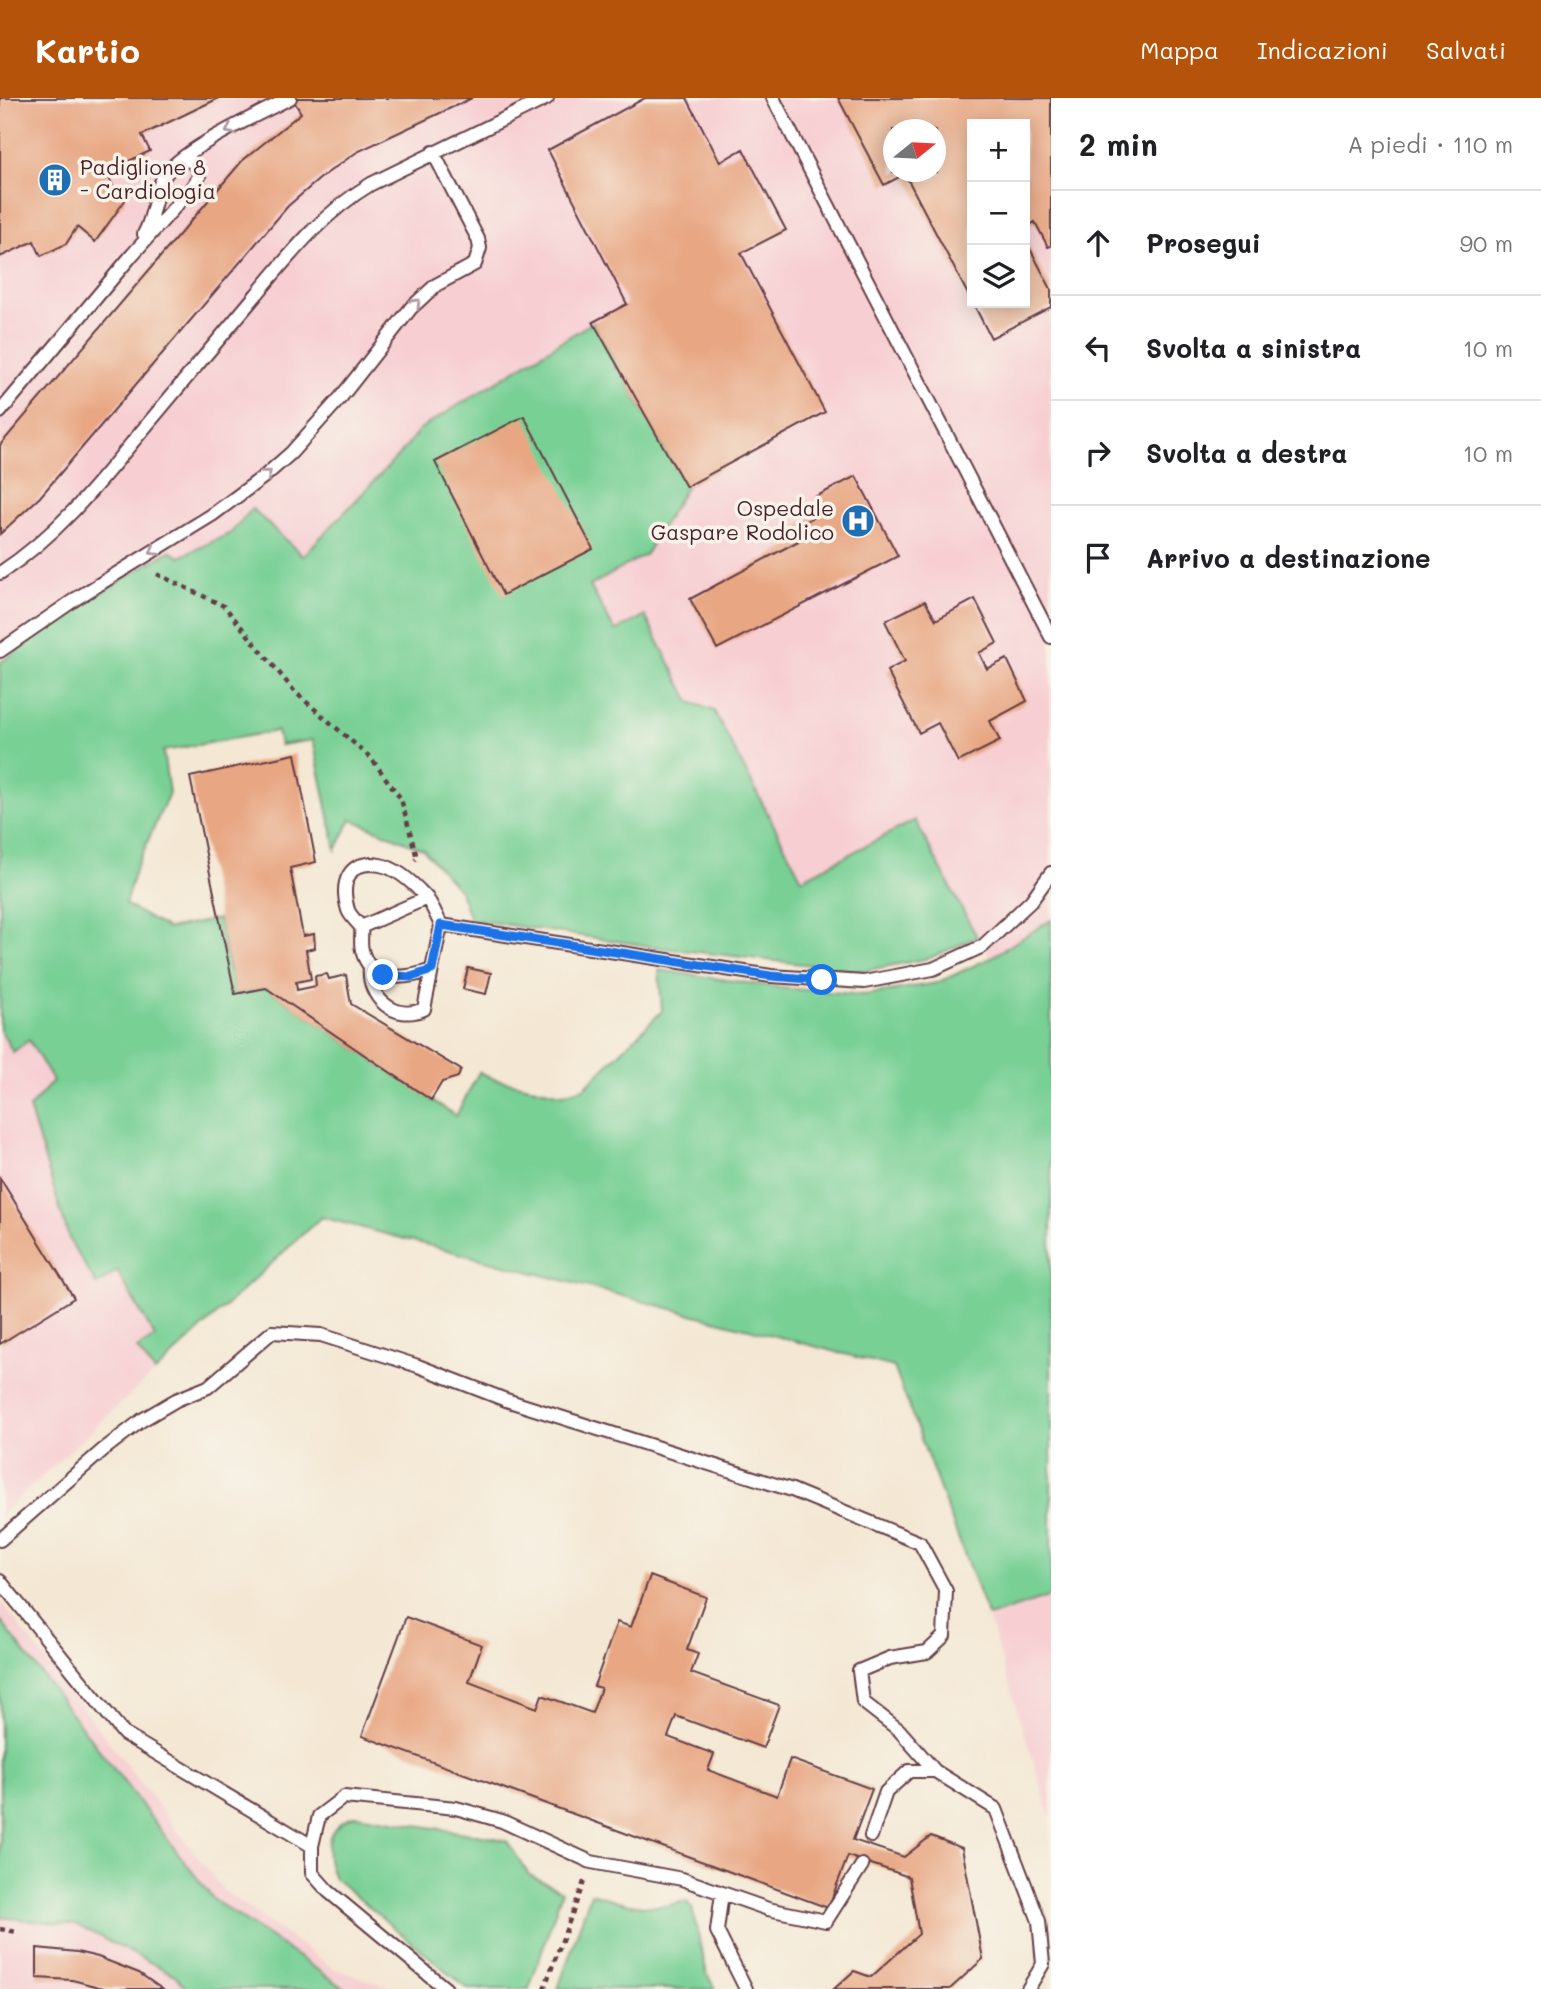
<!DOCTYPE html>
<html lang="it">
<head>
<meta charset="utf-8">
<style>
	:root { --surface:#fff; --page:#f2f2f2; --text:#202124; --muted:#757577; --line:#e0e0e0; --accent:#b45309 }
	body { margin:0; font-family:Mali,sans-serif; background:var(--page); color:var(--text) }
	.controls { position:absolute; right:21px; top:21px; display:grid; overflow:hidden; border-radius:0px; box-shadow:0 4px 18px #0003 }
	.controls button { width:63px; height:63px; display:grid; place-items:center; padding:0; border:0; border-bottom:2px solid var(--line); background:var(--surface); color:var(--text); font:35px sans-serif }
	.compass { position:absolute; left:883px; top:21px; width:63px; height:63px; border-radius:50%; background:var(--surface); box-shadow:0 4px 18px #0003; rotate:72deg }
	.stop { position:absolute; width:21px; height:21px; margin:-16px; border:5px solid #1a73e8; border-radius:50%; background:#fff }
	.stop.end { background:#1a73e8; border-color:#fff; box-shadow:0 2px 7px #0008 }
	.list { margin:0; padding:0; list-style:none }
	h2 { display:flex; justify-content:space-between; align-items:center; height:91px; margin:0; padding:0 28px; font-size:30px }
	h2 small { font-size:23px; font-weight:400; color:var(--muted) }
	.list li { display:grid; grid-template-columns:46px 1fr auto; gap:21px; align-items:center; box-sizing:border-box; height:105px; padding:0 28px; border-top:2px solid var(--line) }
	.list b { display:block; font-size:26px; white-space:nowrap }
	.list em { font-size:23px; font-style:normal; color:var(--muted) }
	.icon { flex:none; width:38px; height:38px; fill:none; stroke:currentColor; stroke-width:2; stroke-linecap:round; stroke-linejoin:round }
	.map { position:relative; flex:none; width:1051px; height:1891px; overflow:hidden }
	header { display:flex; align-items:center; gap:42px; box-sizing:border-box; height:98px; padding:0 35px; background:var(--accent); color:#fff }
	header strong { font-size:33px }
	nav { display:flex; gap:38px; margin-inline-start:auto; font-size:24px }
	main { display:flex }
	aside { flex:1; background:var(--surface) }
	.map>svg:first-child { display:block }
	.built { fill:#f7cfd3; fill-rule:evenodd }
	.green { fill:#78d095; stroke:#617860; stroke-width:2 }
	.building { fill:#e8a682; fill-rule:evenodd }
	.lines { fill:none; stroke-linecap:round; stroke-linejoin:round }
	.lane-casing { stroke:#643d44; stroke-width:16 }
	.path { stroke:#643d44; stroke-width:4.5; stroke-dasharray:5 5; stroke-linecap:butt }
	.lane { stroke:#fff; stroke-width:12 }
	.oneway { stroke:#ae9aa0 }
	.route { stroke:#1a73e8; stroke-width:9 }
	.labels { text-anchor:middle; stroke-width:7; stroke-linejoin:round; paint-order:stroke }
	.poi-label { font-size:21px; fill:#4a1f2b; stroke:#f7f3e8; text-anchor:start }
</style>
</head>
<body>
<header>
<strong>Kartio</strong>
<nav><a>Mappa</a><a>Indicazioni</a><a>Salvati</a></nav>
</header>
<main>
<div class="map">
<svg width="1051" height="1891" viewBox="0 0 1051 1891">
	<rect width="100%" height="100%" fill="#f7f3e8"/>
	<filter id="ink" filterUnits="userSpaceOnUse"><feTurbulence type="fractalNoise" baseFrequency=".0143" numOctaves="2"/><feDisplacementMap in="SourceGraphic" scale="14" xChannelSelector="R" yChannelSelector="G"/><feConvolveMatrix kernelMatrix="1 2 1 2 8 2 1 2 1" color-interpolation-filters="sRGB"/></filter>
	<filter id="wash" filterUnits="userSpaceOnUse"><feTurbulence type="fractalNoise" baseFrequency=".00686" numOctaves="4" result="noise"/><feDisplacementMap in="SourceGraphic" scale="28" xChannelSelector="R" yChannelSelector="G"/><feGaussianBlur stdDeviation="1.57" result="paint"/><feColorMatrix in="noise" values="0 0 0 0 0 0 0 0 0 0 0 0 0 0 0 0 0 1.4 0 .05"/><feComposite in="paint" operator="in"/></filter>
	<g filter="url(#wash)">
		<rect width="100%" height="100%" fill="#f4e8d4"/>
		<path class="built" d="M0,0h1051v822l-61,38 -75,-138 -113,59 -88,-168 -24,-9 -45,-86 -30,15 -25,-45 56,-32 -53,-232 -173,107 -18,23 -99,104 -51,-47 -21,24 -148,70 -83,60zM972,26h53v179h-53zM894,32h42v42h-42z
			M0,932l13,22 16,-12 24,41 -24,27 41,133 27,43 19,-13 39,66 -18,12 18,23 -155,143z
			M1051,1498v222l-63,-201z
			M0,1503l224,290 111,78 61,20h-396z"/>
		<path class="green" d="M593,224l93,165 -40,67 -56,32 25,45 30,-15 45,86 24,9 88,168 113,-59 62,117 -47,21 -67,13 -208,-24 -185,-28 -10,-28 -37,-42 -72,-30 -15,31 -23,-110 -33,5 -3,-14 -114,20 6,42 -34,77 -10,34 43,25 50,-10 17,75 31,-6 190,128 23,-44 15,7 68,15 22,-6 78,-77 -3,-41 123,18 83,7 72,-12 53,-25 61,-38v676l-63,21 -94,-250 -573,-150 -166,155 -18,-23 18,-12 -38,-66 -20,14 -27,-44 -41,-133 24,-27 -24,-41 -16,12 -13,-22v-367l83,-60 87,-52 10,6 51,-24 21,-24 51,47 99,-104 18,-23z
			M0,1522l214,280 132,89h-160l-11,-14 -98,-50 -77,-8z
			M357,1717l143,24 7,2 22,34 33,16 -33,98h-61l-134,-111c-12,-27 -9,-54 23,-63z
			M591,1795c25,8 53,17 79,12 7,-1 10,-4 17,-3l5,6 15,66 8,15h-157z"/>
		<g id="blocks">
			<path class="building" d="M0,0h219l-77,37 8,16 -44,21 8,16 12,11 -31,43 -18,-15 -11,17 -25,12 -7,-15 -34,16z
				M292,0h180l-115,54 -34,24 -35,30 -248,291 -40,37v-89l242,-284 59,-48z
				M645,0h42l33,64 23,-13 43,81 -45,23 84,159 -139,75 -93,-165 34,-18 -79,-154z
				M838,0h213v148l-3,1 -13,-25 -10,6v-104h-53v178l-67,-128 -21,11zM893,32h43v42h-43z
				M1025,141l26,50v18l-60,31 -18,-35h52z
				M524,318l69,133 -90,46 -68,-133z
				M856,378l42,80 -181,93 -27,-50 114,-61 -6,-12 24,-14 -7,-15z
				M975,501l22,44 -18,10 8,16 20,-10 20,42 -37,20 10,20 -42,21 -20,-39 -19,10 -32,-62 18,-10 -20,-40 40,-20 11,19z
				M295,656l21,108 -26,6 13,68 11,-2 1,14 -9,2 5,29 -15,3 1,8 19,-4 -1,-10 12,-2 2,5 17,-4 5,29 110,66 -3,7 -16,5 -11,18 -165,-112 -31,6 -45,-217z
				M468,870l23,5 -5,21 -23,-5z
				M0,1080l74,120 -74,46z
				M650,1478l56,21 -19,53 11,4 -7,19 88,32 -16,43 -87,-32 -8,21 46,17 -6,16 69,26 13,-37 82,30 -19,51 51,17 27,-21 31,12 21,111 -33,30h-116l20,-18 17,6 48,-43 -10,-57 -61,-21 -20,52 -466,-172 44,-119 76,28 -13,37 68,26 5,-13 50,18 9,-25 -7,-2 23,-64 14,5z
				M37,1850l40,4 21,5 41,16 23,16h-55l-35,-9 -35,-2z"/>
		</g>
	</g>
	<g filter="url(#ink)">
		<use href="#blocks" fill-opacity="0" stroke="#643d44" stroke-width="2"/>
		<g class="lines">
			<defs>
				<path id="lane" d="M773,0l278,539
					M144,136c10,-18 10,-39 19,-56 15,-28 97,-64 127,-80
					M0,314l132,-157 58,-65 9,-13 -1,-9 -7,-7 -10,-1
					M0,475c55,-36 95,-85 136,-135 40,-48 80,-96 120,-143 35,-42 68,-83 115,-111l176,-86
					M0,553l77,-53 135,-83 54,-40 25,-22 50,-56 70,-89 25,-23 39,-21 5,-16 -2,-9 -45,-87
					M427,800l-66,29c1,7 -1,16 1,23 8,34 44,29 70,20
					M361,829c-4,-5 -11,-11 -13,-17 -8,-27 0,-51 32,-45 17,3 34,19 45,31 7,8 11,19 16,29l330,51 93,6 69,-13 50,-23 48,-45 20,-28
					M370,869c-3,31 25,55 54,42l17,-84
					M0,1442l103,-90 39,-30 34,-20 32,-13 64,-55 49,3 97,31 88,34 286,90 128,53 26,48 -2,45 -17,16 -37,6 -31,13 4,31 36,28 36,41
					M0,1483l124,153 188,112
					M871,1738l15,-44 23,-21h26l61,38 43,112 4,43 -15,25
					M722,1795l-5,38 29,58
					M446,1891l-118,-98 -16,-18v-27l7,-30 25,-19 112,11 46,13 89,41 91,17 86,30 58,12 36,-56"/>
			</defs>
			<use href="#lane" class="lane-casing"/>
			<path class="path" d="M157,476l67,32 71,86 76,66 30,41 16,59 -2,2
				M0,1831l17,3
				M544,1891l41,-110"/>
			<use href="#lane" class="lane"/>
		</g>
		<defs><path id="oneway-chevron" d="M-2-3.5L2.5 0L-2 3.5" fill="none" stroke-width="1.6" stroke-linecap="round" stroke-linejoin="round" transform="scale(1.75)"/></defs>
		<g class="oneway">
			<use href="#oneway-chevron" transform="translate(230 32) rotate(152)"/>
			<use href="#oneway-chevron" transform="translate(416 205) rotate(-45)"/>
			<use href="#oneway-chevron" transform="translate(267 376) rotate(-39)"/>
			<use href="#oneway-chevron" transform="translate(154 453) rotate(148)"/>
		</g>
	</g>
	<g class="lines" filter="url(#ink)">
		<path class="route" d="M383,877l28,2 21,-7 9,-45 330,51 51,4"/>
	</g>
	<defs>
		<symbol id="building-disc" viewBox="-11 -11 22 22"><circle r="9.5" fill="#1f6fb2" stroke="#f7f3e8"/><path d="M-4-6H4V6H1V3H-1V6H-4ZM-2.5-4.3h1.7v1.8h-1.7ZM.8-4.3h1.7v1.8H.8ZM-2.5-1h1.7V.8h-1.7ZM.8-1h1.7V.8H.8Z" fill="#fff"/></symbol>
		<symbol id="hospital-disc" viewBox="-11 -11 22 22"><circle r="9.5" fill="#1f6fb2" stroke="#f7f3e8"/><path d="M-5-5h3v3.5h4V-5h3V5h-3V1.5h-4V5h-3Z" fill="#fff"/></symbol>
	</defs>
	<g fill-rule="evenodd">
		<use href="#building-disc" x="36" y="63" width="38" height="38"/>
		<use href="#hospital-disc" x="839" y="404" width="38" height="38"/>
	</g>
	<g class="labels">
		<g class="poi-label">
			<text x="80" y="77">Padiglione 8<tspan x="80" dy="24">- Cardiologia</tspan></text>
			<text x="834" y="418" text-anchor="end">Ospedale<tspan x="834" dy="24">Gaspare Rodolico</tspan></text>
		</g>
	</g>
</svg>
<div class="controls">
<button>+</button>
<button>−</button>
<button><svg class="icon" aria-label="layers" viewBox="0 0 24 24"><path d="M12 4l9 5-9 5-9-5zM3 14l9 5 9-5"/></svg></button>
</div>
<svg class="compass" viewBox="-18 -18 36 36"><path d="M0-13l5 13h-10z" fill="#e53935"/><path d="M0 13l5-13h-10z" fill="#757577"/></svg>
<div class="stop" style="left:822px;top:882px"></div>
<div class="stop end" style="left:383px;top:877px"></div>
</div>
<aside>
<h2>2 min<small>A piedi · 110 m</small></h2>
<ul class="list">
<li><svg class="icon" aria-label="ahead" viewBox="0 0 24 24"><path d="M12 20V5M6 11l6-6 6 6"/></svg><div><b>Prosegui</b></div><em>90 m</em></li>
<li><svg class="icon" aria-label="left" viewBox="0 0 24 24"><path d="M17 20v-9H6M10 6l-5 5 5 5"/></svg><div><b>Svolta a sinistra</b></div><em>10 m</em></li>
<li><svg class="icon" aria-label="right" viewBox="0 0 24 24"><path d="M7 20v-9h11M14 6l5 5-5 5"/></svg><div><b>Svolta a destra</b></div><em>10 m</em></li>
<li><svg class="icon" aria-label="arrive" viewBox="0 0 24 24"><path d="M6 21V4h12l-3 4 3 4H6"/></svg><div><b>Arrivo a destinazione</b></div></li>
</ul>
</aside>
</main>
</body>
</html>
